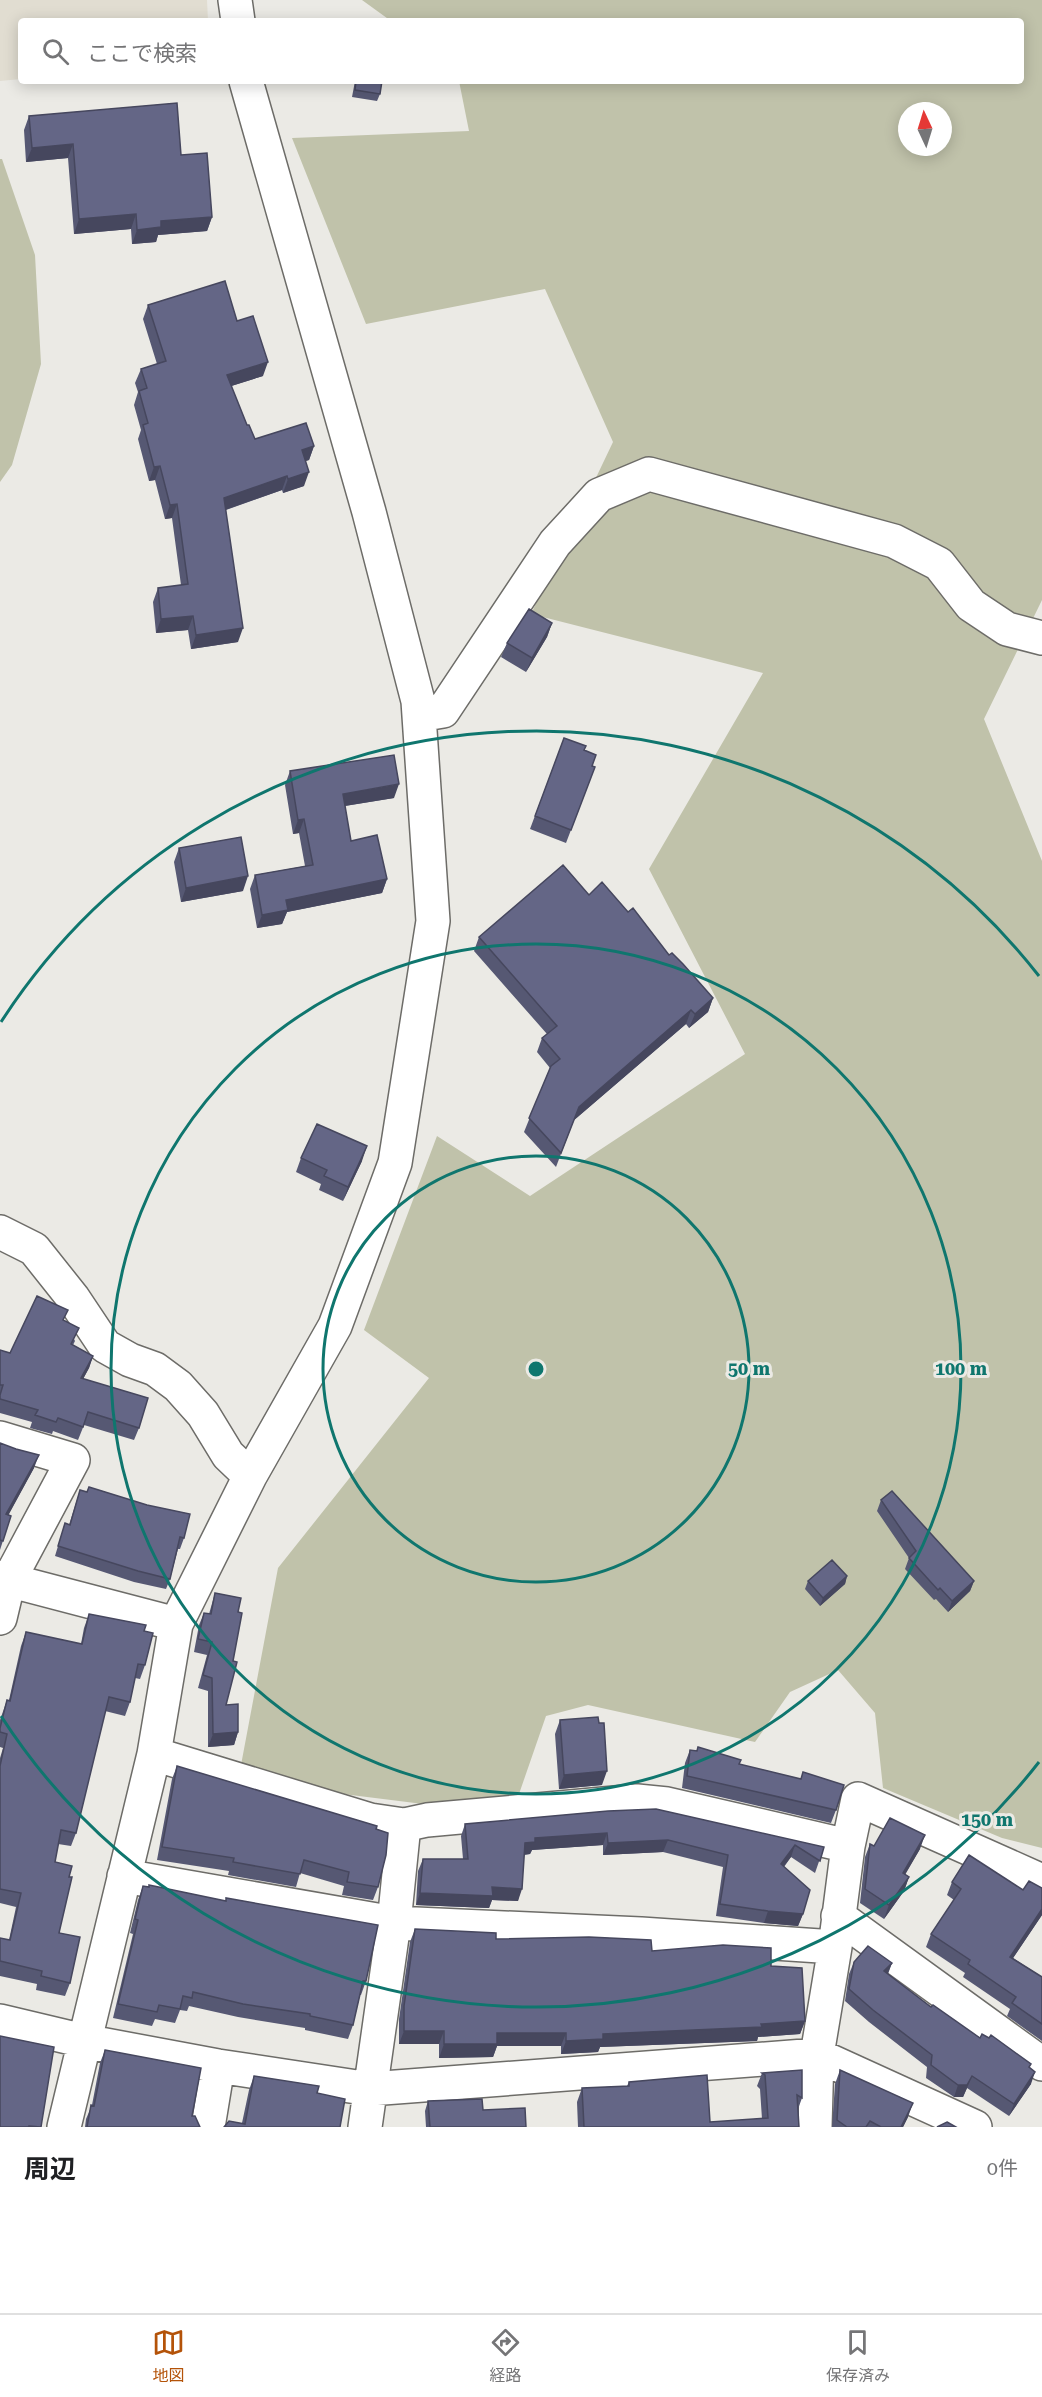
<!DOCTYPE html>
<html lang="ja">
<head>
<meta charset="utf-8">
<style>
	:root { --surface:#fff; --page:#f6f6f6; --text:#202124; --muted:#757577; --line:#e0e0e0; --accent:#b45309 }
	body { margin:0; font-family:"Roboto Serif","Noto Sans JP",serif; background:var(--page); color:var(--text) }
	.compass { position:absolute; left:898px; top:102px; width:54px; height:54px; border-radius:50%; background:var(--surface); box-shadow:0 3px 15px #0003; rotate:356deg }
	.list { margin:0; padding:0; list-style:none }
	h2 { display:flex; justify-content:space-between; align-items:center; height:78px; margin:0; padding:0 24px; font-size:26px }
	h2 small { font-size:20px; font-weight:400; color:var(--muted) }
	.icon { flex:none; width:33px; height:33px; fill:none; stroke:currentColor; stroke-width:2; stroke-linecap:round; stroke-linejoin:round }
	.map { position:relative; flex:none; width:1042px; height:2127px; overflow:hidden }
	.search { position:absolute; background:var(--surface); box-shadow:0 3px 15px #0003; left:18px; right:18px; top:18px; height:66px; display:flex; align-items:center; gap:15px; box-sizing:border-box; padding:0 21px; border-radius:6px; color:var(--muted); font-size:22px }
	.sheet { height:186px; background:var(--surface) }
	nav { display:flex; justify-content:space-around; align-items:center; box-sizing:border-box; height:84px; border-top:2px solid var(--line); background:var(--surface); font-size:16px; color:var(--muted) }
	nav a { display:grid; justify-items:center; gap:3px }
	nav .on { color:var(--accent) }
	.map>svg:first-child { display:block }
	.built { fill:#e1ddd1 }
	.green { fill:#c0c2aa; fill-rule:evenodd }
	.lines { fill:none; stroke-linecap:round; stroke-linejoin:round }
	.minor-casing { stroke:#6d6c68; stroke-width:36 }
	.minor { stroke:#fff; stroke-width:33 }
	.wall { fill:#565873 }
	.shaded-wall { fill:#46475e }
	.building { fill:#646686; stroke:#46475e; stroke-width:1.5 }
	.ring { fill:none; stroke:#0f766e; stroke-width:3 }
	.centre { fill:#0f766e; stroke:#ebeae5; stroke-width:3 }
	.ring-label { font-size:18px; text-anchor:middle; font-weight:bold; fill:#0f766e; stroke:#ebeae5; stroke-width:6; stroke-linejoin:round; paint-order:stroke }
</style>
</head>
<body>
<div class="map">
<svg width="1042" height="2127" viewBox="0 0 1042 2127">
	<rect width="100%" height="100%" fill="#ebeae5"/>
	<path class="built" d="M0,0h207l1,21h-187v58l-21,2z"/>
	<path class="green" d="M362,0h680v600l-58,119 58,142v987l-40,-10 -119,-50 -8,-75 -37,-43 -48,22 -35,50 -167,-37 -42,11 -27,78 -96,10 -88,-11 -94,-28 37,-197 151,-190 -65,-48 73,-194 93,60 215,-142 -96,-185 114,-196 -232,-59 82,-172 -68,-153 -179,35 -74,-186 177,-7 -10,-50h562v-60h-630zM907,111h36v36h-36z
		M0,159h2l33,96 6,109 -29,101 -12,17z"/>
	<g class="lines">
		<defs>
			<path id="minor" d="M235,0l3,21
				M419,715l24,-4 112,-168 44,-48 50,-21 245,67 45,23 32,41 36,24 35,9
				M0,1232l34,17 39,49 32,48 25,14 25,9 23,17 25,28 25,41 22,21
				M0,1438l73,22 -64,120 -9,38
				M0,1578l176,46
				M154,1754l216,66 34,5 23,-5 210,-19 30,3 181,42
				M124,1876l270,47 247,11 194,13
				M838,1916l204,148
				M0,2021l84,20 134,25 152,23 447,-34 158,72
				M64,2127l90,-373 22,-130 74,-148 85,-150 60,-163 38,-242 -15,-220 -49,-189 -123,-431
				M208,2127l10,-61
				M365,2127l29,-204 10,-98
				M815,2127l2,-72 18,-108 13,-101 10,-47 184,82"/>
		</defs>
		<use href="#minor" class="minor-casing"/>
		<use href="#minor" class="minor"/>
	</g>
	<path class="wall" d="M355,81h27l-2,13 -3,7 -25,-4z
		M29,116l152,39 31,62 -5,14 -49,4 -2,7 -24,2 -1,-15 -57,5 -6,-76 -42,4 -2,-32z
		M148,305l89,16 26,55 -32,10 16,39 8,14 59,7 -5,14 -4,1 -1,25 -21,7 -1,-3 -56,20 12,132 -47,7 -3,-19 -32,3 -3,-31 5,-14 23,-3 -9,-67 -7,1 -10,-39 -6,1 -11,-42 3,-9 -7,-25 4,-13 -3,-9 6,-14 16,-5 -14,-45z
		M552,623l-5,14 -21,35 -25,-15 6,-14z
		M564,738l20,12 8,16 3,1 -29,76 -36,-14z
		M290,771l104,27 -49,8 6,35 36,38 -5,14 -95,19 -5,12 -25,4 -7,-39 5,-14 50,-9 -6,-33 -6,1 -8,-49z
		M179,848l64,43 -62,11 -7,-40z
		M589,895l39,17 41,43 44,43 -5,14 -19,16 -3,-4 -113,97 -17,46 -32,-35 26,-64 -13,-16 5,-14 5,-4 -73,-83 5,-14z
		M301,1158l61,3 -19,40 -24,-11 2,-6 -25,-12z
		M64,1320l11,21 -2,4 20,11 -4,12 -6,11 56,49 -5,12 -50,-15 -6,15 -25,-9 -1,3 -22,-6 2,-6 -32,-9v-63l10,3z
		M0,1443l34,25 -26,47 3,1 -11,34z
		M89,1487l95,51 -4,11h-2l-8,30 -4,10 -32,-7 -79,-26 10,-33 4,2 11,-35 7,2z
		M881,1500l93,81 -4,10 -22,21 -12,-13 -2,1 -29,-31 4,-11 -32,-47z
		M847,1576l-2,8 -25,22 -15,-17 3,-8z
		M215,1593l23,19 -5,49 -7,44 12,27 -4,13 -26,2v-56l-10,-3 9,-33 -13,-3 5,-27 5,-12 5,1z
		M89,1614l55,17 1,34 -5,14 -5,-1 -5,24 -5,14 -20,-5 -29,122 -5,13 -13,-2 -3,18 4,71 11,50 -5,13 -29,-6 1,-6 -37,-8v-38l9,2 7,-33 -16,-4v-145l3,-10 -3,-1v-27l7,-20h2l12,-54 5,-14 55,12 3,-16z
		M560,1720l42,65 -43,4 -4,-55z
		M690,1750l49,14 97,46 -5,13 -149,-35 3,-25z
		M177,1766l199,63 2,58 -5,13 -31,-5 2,-9 -44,-13 -4,14 -68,-12 1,-4 -72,-11 15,-81z
		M465,1824l359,23 -9,26 -24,-16 -7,10 19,47 -5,12 -34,-3 -48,-7 7,-49 -60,-15 -60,3v-10l-71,5 -2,4 -6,1 -6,46 -26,-1 -3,8 -73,-3 2,-34 5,-12h40l-2,-23z
		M870,1844l4,2 46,3 -15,25 4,3 -5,14 -20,28 -24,-16 5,-46z
		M952,1882l71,8 19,-2v27l-29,43 29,19v64l-35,-25 3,-7 -47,-32 2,-4 -39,-26 5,-13 23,-34 -7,-5z
		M143,1886l223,95 -5,14h-1l-7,30 -5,14 -43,-9v-2l-67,-11 -49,-11 -2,5 -7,-1 -5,13 -20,-4 -3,7 -39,-8 20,-84 -3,-1 8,-33z
		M415,1929l81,10 156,12 119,15 34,55 -5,13 -42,3 -1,4 -157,6 -2,5 -37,2v-8h-64l-4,11 -54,1v-14h-40v-25l11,-77z
		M854,1962l38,1 -4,11 43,33 98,61 2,16 -22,32 -42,-28 -4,9h-9l-28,-19 1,-11 -58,-45 -24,-21 4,-27z
		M105,2050l87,66 8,11h-115l1,-8 6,-14 8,-42z
		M840,2070l68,47 -5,10h-71l3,-43z
		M762,2073l40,25 -4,11 1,18h-221l-1,-25 5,-14 45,-2 2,-4 81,40 52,-3 -2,-30 -3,-3z
		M254,2076l63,17 23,34 -98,-4 7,-33z
		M428,2101l55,9 43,17h-100l-1,-16z"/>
	<path class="shaded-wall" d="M73,144l-5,14 -42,4 6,-14z
		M136,214l-5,15 -57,5 5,-15z
		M212,217l-5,14 -49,4 -2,7 -24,2 5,-14 24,-9z
		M268,362l-5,14 -41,13 5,-14z
		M314,446l-5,14 -13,4 6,-14z
		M160,466l-5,14 -6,1 5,-14z
		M309,472l-5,14 -21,7 5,-14z
		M287,476l-5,14 -63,22 5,-14z
		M177,504l-5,14 -7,1 5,-14z
		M193,616l-5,14 -32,3 5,-14z
		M552,623l-5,14 -21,35 6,-14z
		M243,628l-5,14 -47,7 5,-14z
		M399,784l-5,14 -56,9 5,-13z
		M304,819l-5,14 -6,1 5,-14z
		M248,876l-5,15 -62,11 5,-14z
		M387,879l-5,14 -95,19 -5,12 -25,4 5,-13 24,-15z
		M713,998l-5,14 -19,16 6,-14z
		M691,1010l-5,14 -113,97 -17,46 23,-60z
		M367,1146l-5,15 -19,40 5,-14z
		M93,1356l-4,12 -12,22 4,-12z
		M39,1455l-5,13 -32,59 4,-13z
		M847,1576l-2,8 -25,22 3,-8z
		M974,1581l-4,10 -22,21 4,-11z
		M238,1732l-4,13 -26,2 5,-13z
		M607,1771l-5,14 -43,4 5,-14z
		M607,1833l-4,12 -71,5 -2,4 -10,1 5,-12 10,-5z
		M925,1835l-5,14 -22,38 5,-14z
		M668,1840l-5,12 -60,3 5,-12z
		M795,1845l-4,12 -15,19 5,-12z
		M909,1877l-5,14 -20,28 5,-14z
		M492,1887l30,2 -4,12 -26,-1 -3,8 -73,-3 4,-12z
		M1042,1909v6l-37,55 5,-13z
		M768,1911l35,3 -5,12 -34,-3z
		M892,1963l-5,12 -3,-4z
		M805,2021l-5,13 -42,3 -1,4 -157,6 -2,5 -37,2 5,-13 37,-7z
		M404,2031h40l-5,13h-40z
		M497,2033h69l-5,13h-64l-4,11 -54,1 5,-14z
		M1035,2072l-4,12 -22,32 5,-12z
		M972,2076l-5,12 -4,9h-9l4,-12z
		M913,2103l-5,14 -5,10h-2z"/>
	<path class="building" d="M356,81h26l-2,13 -25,-4z
		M177,103l4,52 26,-2 5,64 -51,4v6l-24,3 -1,-16 -57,5 -6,-75 -41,4 -3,-32z
		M225,281l12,40 16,-5 15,46 -41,13 20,50h2l6,14 51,-16 8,23 -12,4 7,22 -21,7 -1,-3 -63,22 19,130 -47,7 -3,-19 -32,3 -3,-31 30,-4 -11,-80 -7,1 -10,-39 -6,1 -11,-42 5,-2 -9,-32 8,-3 -6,-19 25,-8 -18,-56z
		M529,609l23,14 -20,35 -25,-15z
		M564,738l22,8 -2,4 12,5 -4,11 3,1 -24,63 -36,-14z
		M394,755l5,29 -56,10 8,47 26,-6 10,44 -101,21 2,10 -26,5 -7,-40 58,-10 -9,-46 -6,1 -8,-49z
		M241,837l7,39 -62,12 -7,-40z
		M563,865l26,30 13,-13 26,30 5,-4 36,47 3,-2 11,11 30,34 -18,16 -4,-4 -112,97 -18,46 -32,-35 22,-52 9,-7 -18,-21 15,-12 -78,-89z
		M317,1124l50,22 -19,41 -24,-11 3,-6 -26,-12z
		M37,1296l31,14 -5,10 16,8 -8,16 22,12 -12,22 67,20 -9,30 -51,-16 -5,15 -25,-9 -2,4 -21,-7 3,-5 -38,-11v-4l3,-10h-3v-35l10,3z
		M0,1443l16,6 23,6 -33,59 5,2 -8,25 -3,-1z
		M89,1487l58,18 43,9 -6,24 -4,-1 -10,42 -32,-8 -80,-25 7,-23 5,2 10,-35 7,2z
		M892,1491l82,90 -22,20 -12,-13 -2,2 -29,-32 7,-7 -35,-51z
		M832,1560l15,16 -24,22 -15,-17z
		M215,1593l26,5 -3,14 4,1 -9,48 4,1 -11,43 12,-1v28l-25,2 -1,-56 -9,-3 9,-33 -14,-3 6,-26 7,1z
		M89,1614l57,11 -2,6 9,2 -8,32 -7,-1 -8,38 -21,-5 -33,136 -15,-3 -6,32 17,4 -3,11h3l-13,56 21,4 -10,46 -29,-7 1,-5 -42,-10v-23l10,2 11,-47 -21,-4v-123l7,-32 -7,-2v-4l7,-28 3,1 16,-69 56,12z
		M598,1717l1,6h5l3,48 -43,4 -4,-55z
		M698,1747l43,13 -2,4 62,15 2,-7 41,13 -8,25 -149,-34 3,-26 7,1z
		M177,1766l200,60 -1,3 12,4 -2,22 -8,32 -31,-5 2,-10 -45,-12 -4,14 -67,-12 1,-4 -72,-11z
		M656,1809l168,38 -4,14 -25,-16 -14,19 29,26 -7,24 -35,-3 -48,-7 8,-49 -60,-15 -60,3 -1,-10 -72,5v4l-10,1 -3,46 -30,-2 1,9 -73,-3 3,-34h45l-3,-35 143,-13z
		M890,1818l35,17 -22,38 6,4 -20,28 -24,-16 5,-45 4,2z
		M969,1855l54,35 6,-9 13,7v21l-32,48 32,20v47l-30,-21 4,-6 -48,-33 2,-4 -39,-26 30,-45 -9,-7z
		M149,1885l77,16v-3l152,27 -12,56h-3l-10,44 -43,-9v-2l-67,-10 -50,-12 -1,6 -9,-2 -3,13 -21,-4 -2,7 -39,-8 20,-84 -3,-1 8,-33 6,1z
		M415,1929l81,4v6l93,-2 62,3 1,11 71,-6 48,3v18l31,2 3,53 -44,3 1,3 -159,7v5l-37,2v-8h-69v11h-53v-13h-40v-25z
		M868,1946l24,17 -8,8 47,36 2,-2 47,33 2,-4 7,4 2,-3 40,29 -2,3 6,5 -21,32 -42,-28 -5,9h-9l-27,-20 1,-10 -59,-45 -24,-21 5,-27z
		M0,2036l54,11 -13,80 -12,-1 -1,1h-28z
		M105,2050l96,18 -9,48h3l5,11h-113l4,-22 3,1z
		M802,2070v28l-5,-3 2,32h-215l-2,-39 47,-2v-4l78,-7 3,47 58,-4 -3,-43 -3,-2z
		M840,2070l73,33 -12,24h-20l-11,-6 -4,6h-19l-10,-7z
		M254,2076l65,10 -2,7 28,6 -5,28h-116l5,-6 16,3z
		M482,2099l1,11 42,-2 1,19h-96l-2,-26z
		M947,2122l9,5h-19z"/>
	<g class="ring">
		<circle cx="536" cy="1369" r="213"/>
		<circle cx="536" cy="1369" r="425"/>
		<path d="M1039 1762A638 638 0 0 1 1 1716M1 1022A638 638 0 0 1 1039 976"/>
	</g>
	<circle cx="536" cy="1369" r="9" class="centre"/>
	<g class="ring-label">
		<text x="749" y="1375">50 m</text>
		<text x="961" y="1375">100 m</text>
		<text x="987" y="1826">150 m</text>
	</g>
</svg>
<svg class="compass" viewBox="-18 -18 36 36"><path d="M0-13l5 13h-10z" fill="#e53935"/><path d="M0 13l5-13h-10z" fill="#757577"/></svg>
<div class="search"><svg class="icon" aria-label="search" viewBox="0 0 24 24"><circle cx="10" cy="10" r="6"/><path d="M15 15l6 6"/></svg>ここで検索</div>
</div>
<section class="sheet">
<h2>周辺<small>0件</small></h2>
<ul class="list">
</ul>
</section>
<nav>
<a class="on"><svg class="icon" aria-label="map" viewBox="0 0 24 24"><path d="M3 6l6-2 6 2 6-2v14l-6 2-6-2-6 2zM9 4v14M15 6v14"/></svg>地図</a>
<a><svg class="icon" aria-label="directions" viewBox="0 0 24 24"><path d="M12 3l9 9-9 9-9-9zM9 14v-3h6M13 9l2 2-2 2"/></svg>経路</a>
<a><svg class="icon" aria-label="saved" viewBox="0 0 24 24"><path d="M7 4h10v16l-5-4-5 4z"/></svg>保存済み</a>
</nav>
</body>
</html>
